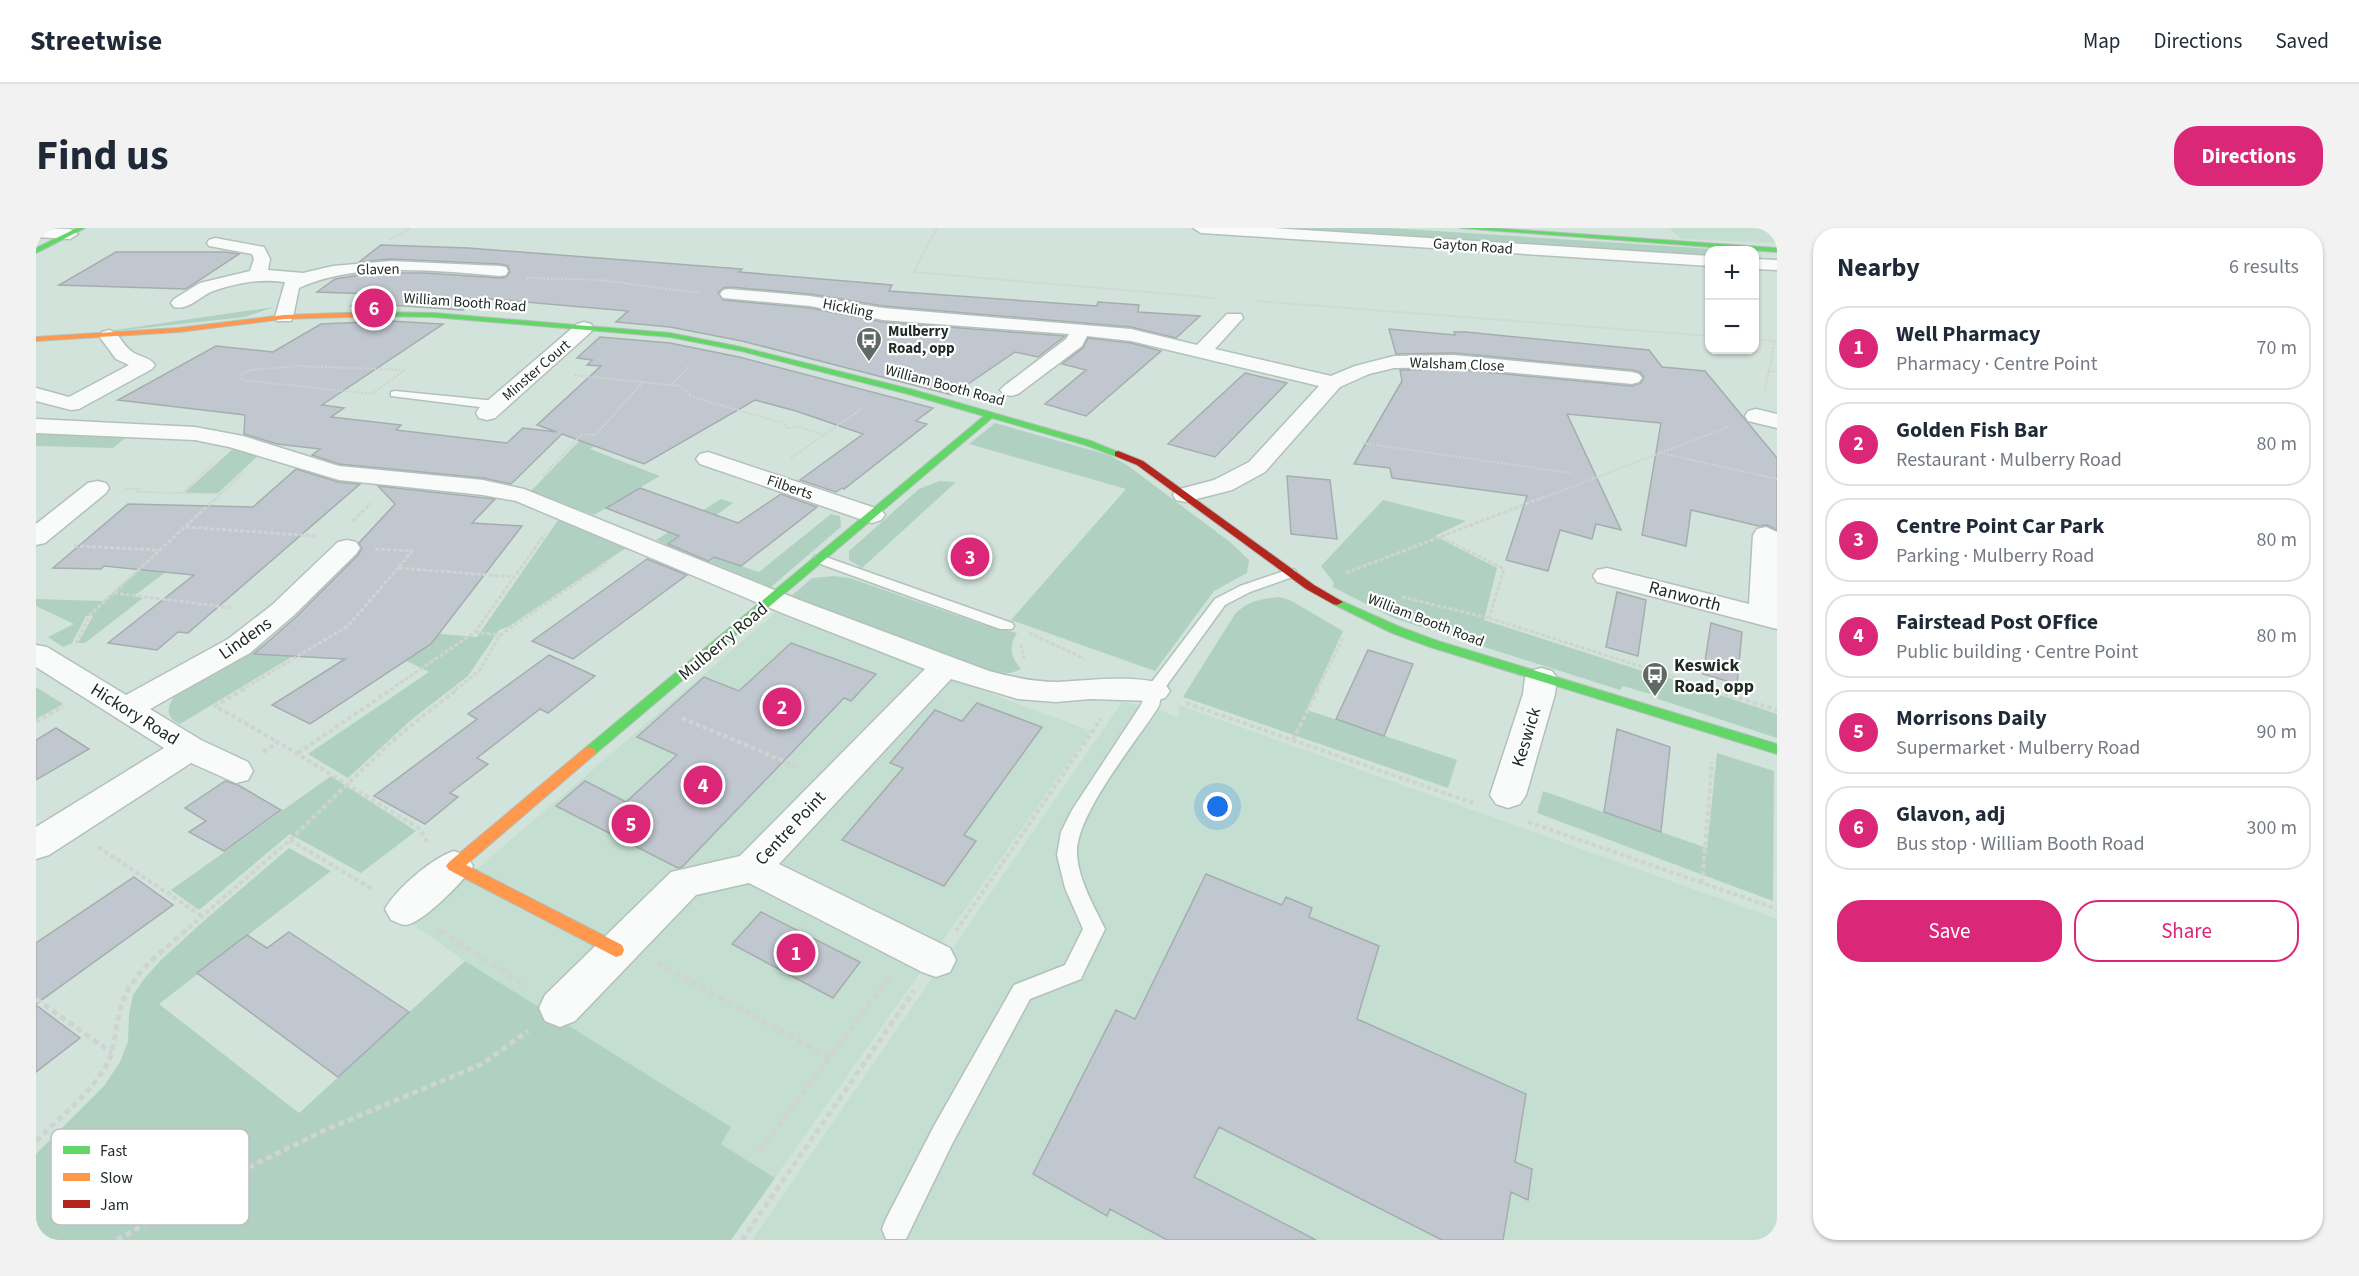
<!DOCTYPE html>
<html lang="en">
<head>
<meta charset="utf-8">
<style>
	:root { --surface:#fff; --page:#f2f2f3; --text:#1f2937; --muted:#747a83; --line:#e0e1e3; --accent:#db2777 }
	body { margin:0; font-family:"Source Sans 3",sans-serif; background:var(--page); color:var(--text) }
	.controls { position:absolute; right:18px; top:18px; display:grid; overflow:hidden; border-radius:12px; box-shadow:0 2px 4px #0004 }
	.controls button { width:54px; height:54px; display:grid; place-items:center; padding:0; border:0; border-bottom:2px solid var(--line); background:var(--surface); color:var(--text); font:30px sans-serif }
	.you { position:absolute; left:1182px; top:579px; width:21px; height:21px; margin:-15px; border:4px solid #fff; border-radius:50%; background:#1a73e8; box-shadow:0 0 0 9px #1a73e833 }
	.badge { display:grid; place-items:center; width:39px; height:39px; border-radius:50%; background:var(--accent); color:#fff; font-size:20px; font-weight:700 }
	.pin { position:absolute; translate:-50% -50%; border:3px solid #fff; box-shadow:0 2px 6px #0006 }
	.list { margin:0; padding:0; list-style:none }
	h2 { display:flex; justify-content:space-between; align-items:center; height:78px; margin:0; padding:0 24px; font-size:26px }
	h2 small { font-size:20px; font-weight:400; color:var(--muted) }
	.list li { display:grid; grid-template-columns:39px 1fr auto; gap:18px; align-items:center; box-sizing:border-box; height:84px; margin:0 12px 12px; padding:0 12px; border:2px solid var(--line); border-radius:24px }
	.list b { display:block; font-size:22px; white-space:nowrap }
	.list p { margin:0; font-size:20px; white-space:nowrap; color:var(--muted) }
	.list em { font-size:20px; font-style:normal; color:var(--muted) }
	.actions { display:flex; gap:12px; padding:18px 24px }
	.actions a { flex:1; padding:14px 0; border:2px solid var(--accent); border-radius:24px; text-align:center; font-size:21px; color:var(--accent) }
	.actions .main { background:var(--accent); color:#fff }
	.map { position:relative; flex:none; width:1741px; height:1012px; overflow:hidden; border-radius:24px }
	header { display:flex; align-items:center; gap:36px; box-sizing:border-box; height:84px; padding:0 30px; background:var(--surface); border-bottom:2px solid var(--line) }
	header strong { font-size:28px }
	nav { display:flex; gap:33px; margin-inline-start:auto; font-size:21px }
	.intro { display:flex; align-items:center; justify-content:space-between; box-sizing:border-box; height:144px; padding:0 36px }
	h1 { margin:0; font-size:42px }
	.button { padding:15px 27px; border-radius:24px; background:var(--accent); color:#fff; font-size:21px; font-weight:700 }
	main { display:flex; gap:36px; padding:0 36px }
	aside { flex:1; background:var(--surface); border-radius:24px; box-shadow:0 2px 4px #0004 }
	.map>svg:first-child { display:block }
	.built { fill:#c4dfd2 }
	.green { fill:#b0d1c2 }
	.building { fill:#c1c7cf; stroke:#a6adae; stroke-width:1.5 }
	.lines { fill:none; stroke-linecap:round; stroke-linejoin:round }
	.lane-casing { stroke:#b4c0bb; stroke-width:3 }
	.street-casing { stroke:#b4c0bb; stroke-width:3 }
	.fast-casing { stroke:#b4c0bb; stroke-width:2 }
	.slow-casing { stroke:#b4c0bb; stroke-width:2 }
	.jam-casing { stroke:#b4c0bb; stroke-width:2 }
	.path-far3 { stroke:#cfd3d1; stroke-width:2; stroke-dasharray:2 1.5; stroke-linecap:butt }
	.path-far2 { stroke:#cfd3d1; stroke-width:3; stroke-dasharray:4 2; stroke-linecap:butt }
	.path-far1 { stroke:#cfd3d1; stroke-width:4; stroke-dasharray:4.5 3; stroke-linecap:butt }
	.path { stroke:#cfd3d1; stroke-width:5; stroke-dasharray:6 4; stroke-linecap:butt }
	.lane { fill:#f8fbfa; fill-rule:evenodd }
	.street { fill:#f8fbfa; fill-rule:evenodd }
	.fast { fill:#63d668; fill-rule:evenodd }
	.slow { fill:#ff974d; fill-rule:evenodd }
	.jam { fill:#b3261e; fill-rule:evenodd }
	.labels { text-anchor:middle; stroke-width:4.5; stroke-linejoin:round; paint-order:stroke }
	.far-street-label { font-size:15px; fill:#202b26; stroke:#fff }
	.far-poi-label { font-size:15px; font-weight:bold; fill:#202b26; stroke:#fff; text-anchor:start }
	.street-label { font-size:18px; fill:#202b26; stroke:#fff }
	.poi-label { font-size:18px; font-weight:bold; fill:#202b26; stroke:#fff; text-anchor:start }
	.key { fill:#fff; stroke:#bcbfbe; stroke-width:1.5 }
	.key-label { font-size:16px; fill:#202b26 }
</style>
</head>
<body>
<header>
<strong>Streetwise</strong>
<nav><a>Map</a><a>Directions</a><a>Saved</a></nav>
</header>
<div class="intro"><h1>Find us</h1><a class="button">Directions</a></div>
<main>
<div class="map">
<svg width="1741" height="1012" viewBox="0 0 1741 1012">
	<rect width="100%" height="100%" fill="#d2e3db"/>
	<path class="built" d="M1633,0h108v15l-96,-4z
		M739,385l316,118 -316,447 -55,-35 11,-16 -266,-166 -54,-38 11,-7z
		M1086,474l28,4 29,12v-13l598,214v321h-1025z"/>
	<path class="green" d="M1215,0h138l340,22h-19l-1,8z
		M238,79l-29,10 -157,17z
		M959,195l114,32 18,10 103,77 19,18 -2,13 -33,18 -59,80 -144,-51 115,-131 -157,-45z
		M0,203l94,3 -17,14 -77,-2z
		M548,208l23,2 -17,11 70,27 -66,39 -63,-24z
		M198,220l24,8 -40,37h-34z
		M903,253l17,1 -94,86 -13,-8v-9l70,-62z
		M685,271l12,4 -57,41 83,28 72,-58 9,2 1,11 -70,60 -115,-47z
		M1347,272l83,21 -31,15 62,32 -13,52 171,55 -5,19 -27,-8 -3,4 -227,-72 -60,-31 1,-4 -13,-17z
		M525,288l68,30 -121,81 -9,3 -31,46 -57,44 -63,58 -40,-24 121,-82 -84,-42 6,-4 126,11z
		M150,301l34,2 -86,65 9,2 -58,45h-7l15,-27h-7l-14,27 -9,4 -15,-10 26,-13 -38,-18v-7l67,2z
		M798,348l16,2 128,45 39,10c-9,14 -6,24 4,36l-10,4 -27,-1 -195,-74 23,-20z
		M1243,369l11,3 53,31 -36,79 150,50 -9,28 -265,-91 52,-83c13,-13 26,-15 44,-17z
		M229,409h4l-14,16 38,3 -113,68c-14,-6 -14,-15 -6,-27z
		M1624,447l117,39v24l-119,-39z
		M0,459l27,17 -27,15z
		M1681,525l57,18 -1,130 -236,-88 6,-22 164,57z
		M295,548l85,55 -55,42 -71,-39 -91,76 -28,-20z
		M253,620l42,23 -172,133 140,109 166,-152 266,166 -10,17 54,34 -44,62h-695v-86l68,-68 16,-24 8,-21 1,-26 4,-20 11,-16 18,-20 45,-41z"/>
	<path class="building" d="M345,17l87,3 208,16 66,5 -3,3 153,13 -3,6 208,15 1,-4 41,3 -1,7 62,4 -24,22 -45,-11 -248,-21 -73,-12 -81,-7 -6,1 -5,5 5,7 87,8 73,14 182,14 -27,21 -23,-5 -63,43 -210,-54 -72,-14 -54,-5 12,-11 -137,-12h-12l-16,11 -73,-5 -38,1 20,-12 -55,-2 18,-13 37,-6h53l75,5 6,-1 4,-5 -2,-6 -8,-2 -109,-5 -32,3z
		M80,24h110l13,2 -53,35 -127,-4z
		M354,93l53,3 -121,81 22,3 -13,9 70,8 -5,5 111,13 16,-15 34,4 -20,-7 64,-59 -14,-1 5,-5 -15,-2 23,-21 70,6 69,14 194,51 -17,13 11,3 -83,65 -2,-1 -6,4 -36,-12 63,-46 -67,-23 -41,-11 -111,64 -82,-30 -51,50 -28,-6 -144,-14 -27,-9 8,-6 -43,-5 -33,-10 1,-19 -127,-15 98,-54 57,6 48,-28z
		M1353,101l66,6 -1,-3h12l183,18 13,17 43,4 72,87v72l-10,-5 -8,1 -68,-16 -5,36 -44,-11 19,-112 -94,-9 54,116 -25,-6 -4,15 -32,-9 -12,41 -42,-11 21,-64 -135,-18 -2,-10 -36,-4 48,-83 -2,-11 54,-1 178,17 9,-3 3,-6 -4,-5 -8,-2 -178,-17 -58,1z
		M1052,110l43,5 30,8 -75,65 -41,-12 41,-34 -24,-6 21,-16z
		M1209,145l42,10 -72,74 -47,-13z
		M260,241l42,13 22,2 -172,149 -10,-1 -21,18 -49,-7 86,-68 -90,-9 -3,3 -48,-1 75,-64 125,3z
		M1251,248l43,4 7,59 -46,-5z
		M342,258l117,13 -23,24 50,3 -91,118 -121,80 -38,-19 73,-46 -91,-5 40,-35 64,-64 4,-6 -3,-6 36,-39z
		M604,260l98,35 43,-29 36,13 -76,59 -27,-9 -6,4 -40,-17 11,-8 -73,-28z
		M611,331l40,16 -114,84 -41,-18z
		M1581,364l29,8 -8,56 -32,-9z
		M1675,395l31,9 -5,52 -34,-10z
		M755,415l85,31 -25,27 -7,-3 -162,169 -4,1 -122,-62 29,-25 41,21 51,-47 -40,-18 67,-60 35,14z
		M1332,422l45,14 -29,72 -48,-17z
		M513,427l46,21 -47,37 -8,-4 -63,49 11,6 -38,29 8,4 -33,27 -51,-28 103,-77 -9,-5z
		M941,475l65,24 -78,108 12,6 -32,45 -102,-46 61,-72 -13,-5 45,-53 27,11z
		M20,500l33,21 -53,31v-40z
		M1581,501l53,18 -9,85 -57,-20z
		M189,553l13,4 43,25 -57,41 -35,-19 17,-11 -21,-13z
		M1170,646l76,31 4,-8 26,11 -3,9 70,29 -22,73 169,75 -11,68 17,7 -4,31 -17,-8 -8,48h-61l-223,-113 -25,50 122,63h-149l-57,-31 -3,7 -74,-42 83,-164 19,9z
		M98,649l39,28 -137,99v-61z
		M725,684l99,50 -27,36 -101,-54z
		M253,704l120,80 -71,65 -141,-104 50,-38 20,13z
		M0,777l44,33 -44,34z"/>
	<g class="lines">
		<defs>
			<path id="lane" d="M359,163l101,10 6,4 -6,4 -105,-13v-4z
				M784,327l192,68 2,3 -2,3h-12l-185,-67 -2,-3 2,-3z
				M1254,341l5,1 2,3 -2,3 -45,16 -25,13 -63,87 -3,14c-22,35 -85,110 -82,149 2,26 17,51 28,74l-21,43 -3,7 -51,20 -78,145 -46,95h-20l-4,-10 4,-10 48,-93 80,-141 51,-20 18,-36 -18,-41 -8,-33 4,-23 11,-22 69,-105 7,-18 67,-88 25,-13z"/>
			<path id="street" d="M0,0l34,1 8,5 -8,5 -34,-2z
				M1157,0h80l437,28v10l-509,-33z
				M179,10l49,9 6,12 -2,11 35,3 30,-7 58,-5 109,5 6,1 2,4 -2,4 -6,1c-61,-5 -144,-15 -201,12l-6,29 -2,4h-14l-2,-4 10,-35c-27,-3 -43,0 -69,8 -15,4 -26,21 -42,17l-3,-4 3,-4 26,-16 50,-12 4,-12 -2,-5 -43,-8 -2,-3 2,-3z
				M1718,31l23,1v10l-23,-1z
				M693,61l81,7 73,12 248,21 66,16 30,-31h14l2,4 -28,31 116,27 24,-10 39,-10 60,-1 178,17 7,2 3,4 -3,4 -7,2 -178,-17 -60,1 -25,6 -29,13 -75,85 -33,18 -47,12 -9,-2 -3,-5 3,-5 38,-10 35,-18 70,-76 -188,-45 -44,-5 -5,10 -64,48 -7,2 -7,-2 -4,-4 4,-4 62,-47 3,-5 -186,-14 -73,-14 -87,-8 -3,-4 3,-4z
				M548,94l7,2 2,4 -2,4 -96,86 -8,2 -8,-2 -3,-5 3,-5 98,-84z
				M73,102c11,3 12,13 21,20 7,7 19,6 25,15l-3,4 -73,40 -8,1 -35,-9v-13l33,9 60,-32 -13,-6 -17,-23 3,-4z
				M1720,181l21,5v14l-29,-7 -3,-5 3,-5z
				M0,191l159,8 48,9 96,30 144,14 41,9 278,112 187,70c23,6 45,11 69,11 35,-2 73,-7 107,2l5,7 -5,7 -11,3 -64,-2 -34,3 -38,-3 -67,-20 -172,185 171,84 6,12 -6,12 -14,5 -14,-5 -173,-89 -53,12 -121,126 -15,6 -15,-6 -6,-13 6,-13 126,-123 69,-16 185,-187 -143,-56 -266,-112 -33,-6 -144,-15 -110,-33 -34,-7 -159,-7z
				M672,224l173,58 4,5 -4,5 -9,3 -9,-3 -163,-56 -4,-5 4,-5z
				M61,253l9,2 3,5 -3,5 -61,50 -9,2v-21l52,-41z
				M1730,299l11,5v97l-180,-47 -4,-6 4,-6 10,-2 142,36 4,-69 4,-6z
				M311,312l9,2 4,6 -4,6 -64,63 -42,36 -100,56 51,31 47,22 5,9 -5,9 -12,3 -45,-20 -142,92 -13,4v-32l128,-79 -128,-81v-22l11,2 79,48 102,-56 44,-34 66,-63z
				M1505,440l11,3 5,7 -2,16 -29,101 -6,9 -12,4 -12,-4 -6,-9 33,-101 2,-16 5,-7z
				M418,623l13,5 6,10c-8,14 -52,59 -68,59 -4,0 -10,-4 -14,-5l-6,-11c11,-20 47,-51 69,-58z"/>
			<path id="fast" d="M41,0h8l-49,25v-5z
				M1424,0h30l287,20v4z
				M340,84l58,1 236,20 71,14 173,43 177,51 32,13 -8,2 -30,-11 -93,-27 -398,337h-10l-2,-3 2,-3 400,-333 -76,-22 -167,-43 -71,-14 -236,-20 -61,-1 -1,-2z
				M1301,371l63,28 38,14 339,103v10l-347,-107 -38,-14 -59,-29 -2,-2 2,-2z"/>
			<path id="slow" d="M340,84l4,2 -1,2 -95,3 -106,13 -142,9v-4l142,-9 106,-13z
				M553,519l5,2 2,3 -2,3 -128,110 156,80 2,5 -2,5 -6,2 -167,-87 -3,-4 3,-4 135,-113z"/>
			<path id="jam" d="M1082,223l25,10 171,124 29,17 -6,3 -4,-1 -27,-15 -169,-124 -22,-9v-4z"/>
		</defs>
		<use href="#lane" class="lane-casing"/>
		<use href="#street" class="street-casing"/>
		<use href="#fast" class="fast-casing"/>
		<use href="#slow" class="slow-casing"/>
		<use href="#jam" class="jam-casing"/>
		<path class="path-far3" d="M901,0l-23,44 301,26
			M354,12l20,-12
			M490,50l75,2 99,13
			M1220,73l454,35
			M1718,111l22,2
			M261,138l108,4 -33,24 -130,-14 -2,-5 10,-5z
			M1733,143l8,1
			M538,147l106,11 10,8 -1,2 94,27 4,5 12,-1 26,8
			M636,156l17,-18
			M1729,162l10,-49
			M1326,215l209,30
			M1624,225l117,26
			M755,230l70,-49
			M507,248l39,-42 13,1 48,-53
			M89,261h15l-4,3 85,2
			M146,265l32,-30
			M179,271l29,-27
			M1504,271l188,-72"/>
		<path class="path-far2" d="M317,293l18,-18
			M150,299l130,9
			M1404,309l64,32 -15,49
			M38,318l85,4
			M339,321l37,2 -14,17 116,9
			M1310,345l198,-76
			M78,365l120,15
			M1366,369l87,21 226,72
			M439,404l25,3
			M993,405l56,26
			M40,415l14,-28 127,-118
			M985,416l3,15
			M205,462l107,-64 50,-58
			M354,462l85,-58 70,-98
			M419,462l24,-19 21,-36 108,-74
			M1281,462l26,-52"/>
		<path class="path-far1" d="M208,461l-29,17 63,36
			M1674,461l67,21
			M1150,475l287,100
			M646,490l118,50
			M0,494l27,-16
			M1257,512l25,-51
			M227,524l15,-10 142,87 7,13
			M262,525l94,-64
			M1492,594l249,87
			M254,612l84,50
			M62,619l104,69
			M1666,655l10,-121
			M401,701l6,4
			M920,703l145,-212
			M147,705l107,-93 102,-99 65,-52"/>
		<path class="path" d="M405,703l85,55
			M621,735l173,95
			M0,771l76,54
			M0,913c22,-22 50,-44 67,-70 15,-23 11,-52 22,-75 12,-27 39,-46 60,-65
			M724,923l129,-173
			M81,1012l108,-61 100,-49 157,-66 46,-33
			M706,1012l172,-249"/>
		<use href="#lane" class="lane"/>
		<use href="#street" class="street"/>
		<use href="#fast" class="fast"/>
		<use href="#slow" class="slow"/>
		<use href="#jam" class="jam"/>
	</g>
	<defs>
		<symbol id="bus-pin" viewBox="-11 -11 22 30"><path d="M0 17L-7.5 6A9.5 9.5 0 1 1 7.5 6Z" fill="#5e6b65" stroke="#fff"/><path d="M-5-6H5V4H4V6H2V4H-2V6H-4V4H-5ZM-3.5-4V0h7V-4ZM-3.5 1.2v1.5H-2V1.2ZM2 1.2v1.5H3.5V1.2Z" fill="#fff"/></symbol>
	</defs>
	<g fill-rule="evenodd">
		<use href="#bus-pin" x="818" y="97" width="30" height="40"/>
		<use href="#bus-pin" x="1604" y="432" width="30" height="40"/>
	</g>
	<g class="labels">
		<g class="far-street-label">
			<text transform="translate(1437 18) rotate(4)" y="5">Gayton Road</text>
			<text transform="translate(342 41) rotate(-1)" y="5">Glaven</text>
			<text transform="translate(429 74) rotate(4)" y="5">William Booth Road</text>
			<text transform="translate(812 80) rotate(11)" y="5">Hickling</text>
			<text transform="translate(1421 136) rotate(2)" y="5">Walsham Close</text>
			<text transform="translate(500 142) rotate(-41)" y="5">Minster Court</text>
			<text transform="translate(909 157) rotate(15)" y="5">William Booth Road</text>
			<text transform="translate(754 259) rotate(19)" y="5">Filberts</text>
			<text transform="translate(1390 392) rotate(21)" y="5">William Booth Road</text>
		</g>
		<g class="far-poi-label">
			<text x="852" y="108">Mulberry<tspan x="852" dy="17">Road, opp</tspan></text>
		</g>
		<g class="street-label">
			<text transform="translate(1649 368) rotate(15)" y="6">Ranworth</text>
			<text transform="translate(209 410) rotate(-35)" y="6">Lindens</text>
			<text transform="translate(687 413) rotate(-40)" y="6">Mulberry Road</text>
			<text transform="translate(99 486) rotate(32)" y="6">Hickory Road</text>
			<text transform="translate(1490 509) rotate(-73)" y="6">Keswick</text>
			<text transform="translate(754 600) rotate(-47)" y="6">Centre Point</text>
		</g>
		<g class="poi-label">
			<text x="1638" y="443">Keswick<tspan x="1638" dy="21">Road, opp</tspan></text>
		</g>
	</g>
	<rect x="15" y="901" width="198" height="96" rx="9" class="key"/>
	<rect x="27" y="918" width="27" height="8" fill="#63d668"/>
	<rect x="27" y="945" width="27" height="8" fill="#ff974d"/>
	<rect x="27" y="972" width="27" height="8" fill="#b3261e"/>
	<g class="key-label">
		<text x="64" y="928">Fast</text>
		<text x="64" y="955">Slow</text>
		<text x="64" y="982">Jam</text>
	</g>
</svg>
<div class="controls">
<button>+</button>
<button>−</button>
</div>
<div class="you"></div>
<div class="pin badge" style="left:760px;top:725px">1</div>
<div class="pin badge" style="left:746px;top:479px">2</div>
<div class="pin badge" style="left:934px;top:329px">3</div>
<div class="pin badge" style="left:667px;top:557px">4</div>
<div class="pin badge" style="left:595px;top:596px">5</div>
<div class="pin badge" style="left:338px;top:80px">6</div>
</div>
<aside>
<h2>Nearby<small>6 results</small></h2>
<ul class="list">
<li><span class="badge">1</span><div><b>Well Pharmacy</b><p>Pharmacy · Centre Point</p></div><em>70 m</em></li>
<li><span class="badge">2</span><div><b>Golden Fish Bar</b><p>Restaurant · Mulberry Road</p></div><em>80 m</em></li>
<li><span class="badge">3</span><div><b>Centre Point Car Park</b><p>Parking · Mulberry Road</p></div><em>80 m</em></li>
<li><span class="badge">4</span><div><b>Fairstead Post OFfice</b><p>Public building · Centre Point</p></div><em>80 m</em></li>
<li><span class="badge">5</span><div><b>Morrisons Daily</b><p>Supermarket · Mulberry Road</p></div><em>90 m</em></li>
<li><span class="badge">6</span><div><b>Glavon, adj</b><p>Bus stop · William Booth Road</p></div><em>300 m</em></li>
</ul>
<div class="actions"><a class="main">Save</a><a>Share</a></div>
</aside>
</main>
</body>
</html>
